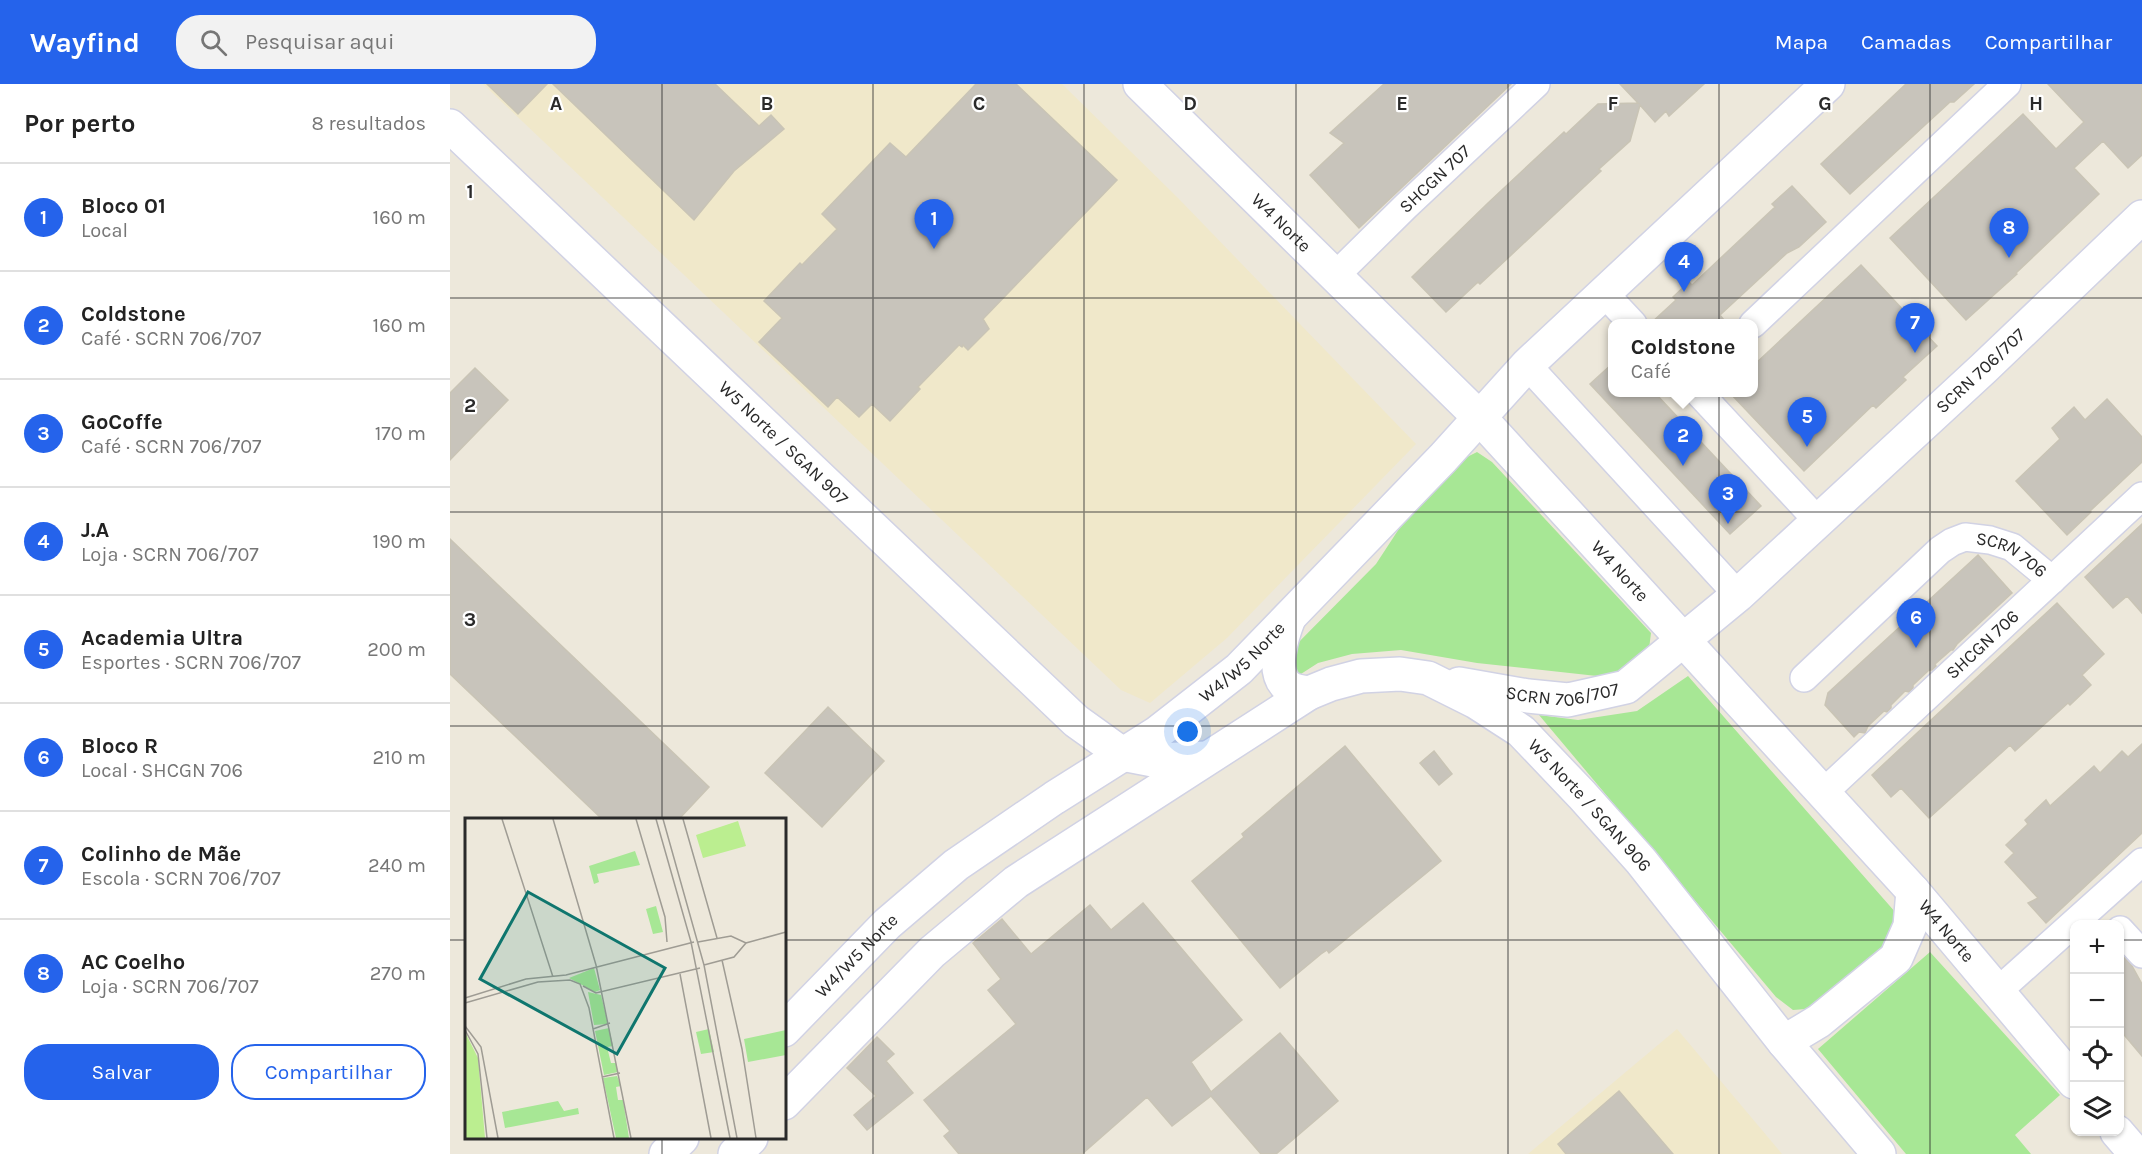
<!DOCTYPE html>
<html lang="pt">
<head>
<meta charset="utf-8">
<style>
	:root { --surface:#fff; --page:#f2f2f2; --text:#222; --muted:#767676; --line:#e0e0e0; --accent:#2563eb }
	body { margin:0; font-family:Karla,sans-serif; background:var(--page); color:var(--text) }
	.controls { position:absolute; right:18px; bottom:18px; display:grid; overflow:hidden; border-radius:12px; box-shadow:0 2px 4px #0004 }
	.controls button { width:54px; height:54px; display:grid; place-items:center; padding:0; border:0; border-bottom:2px solid var(--line); background:var(--surface); color:var(--text); font:30px sans-serif }
	.you { position:absolute; left:738px; top:648px; width:21px; height:21px; margin:-15px; border:4px solid #fff; border-radius:50%; background:#1a73e8; box-shadow:0 0 0 9px #1a73e833 }
	.badge { display:grid; place-items:center; width:39px; height:39px; border-radius:50%; background:var(--accent); color:#fff; font-size:20px; font-weight:700 }
	.pin { position:absolute; translate:-50% -50px; filter:drop-shadow(0 2px 3px #0008) }
	.pin::after { content:''; position:absolute; top:32px; width:21px; height:18px; background:inherit; clip-path:polygon(0 0,100% 0,50% 100%) }
	.popup { position:absolute; left:1158px; top:235px; width:150px; height:78px; box-sizing:border-box; display:grid; place-content:center; border-radius:12px; background:var(--surface); filter:drop-shadow(0 2px 4px #0005); font-size:20px; white-space:nowrap; color:var(--muted) }
	.popup b { font-size:22px; color:var(--text) }
	.popup::after { content:''; position:absolute; left:50%; top:100%; margin-left:-12px; border:12px solid transparent; border-top-color:var(--surface) }
	.list { margin:0; padding:0; list-style:none }
	h2 { display:flex; justify-content:space-between; align-items:center; height:78px; margin:0; padding:0 24px; font-size:26px }
	h2 small { font-size:20px; font-weight:400; color:var(--muted) }
	.list li { display:grid; grid-template-columns:39px 1fr auto; gap:18px; align-items:center; box-sizing:border-box; height:108px; padding:0 24px; border-top:2px solid var(--line) }
	.list b { display:block; font-size:22px; white-space:nowrap }
	.list p { margin:0; font-size:20px; white-space:nowrap; color:var(--muted) }
	.list em { font-size:20px; font-style:normal; color:var(--muted) }
	.actions { display:flex; gap:12px; padding:18px 24px }
	.actions a { flex:1; padding:14px 0; border:2px solid var(--accent); border-radius:24px; text-align:center; font-size:21px; color:var(--accent) }
	.actions .main { background:var(--accent); color:#fff }
	.icon { flex:none; width:33px; height:33px; fill:none; stroke:currentColor; stroke-width:2; stroke-linecap:round; stroke-linejoin:round }
	.map { position:relative; flex:none; width:1692px; height:1070px; overflow:hidden }
	header { display:flex; align-items:center; gap:36px; box-sizing:border-box; height:84px; padding:0 30px; background:var(--accent); color:#fff }
	header strong { font-size:28px }
	nav { display:flex; gap:33px; margin-inline-start:auto; font-size:21px }
	.search { width:420px; height:54px; background:var(--page); display:flex; align-items:center; gap:15px; box-sizing:border-box; padding:0 21px; border-radius:24px; color:var(--muted); font-size:22px }
	main { display:flex }
	aside { flex:1; background:var(--surface) }
	.map>svg:first-child { display:block }
	.education { fill:#f0e8ca }
	.green { fill:#a7e795 }
	.building { fill:#c8c4bb; stroke:#c9c4b5; stroke-width:1.5 }
	.lines { fill:none; stroke-linecap:round; stroke-linejoin:round }
	.street-casing { stroke:#d1d2e4; stroke-width:30 }
	.secondary-casing { stroke:#d1d2e4; stroke-width:36 }
	.street { stroke:#fff; stroke-width:27 }
	.secondary { stroke:#fff; stroke-width:33 }
	.grid { fill:none; stroke:#2a2a2a; stroke-width:1.5; stroke-opacity:0.55 }
	.labels { text-anchor:middle; stroke-width:4.5; stroke-linejoin:round; paint-order:stroke }
	.street-label { font-size:18px; fill:#2a2a2a; stroke:#fff }
	.inset-road { fill:none; stroke:#9f9c94; stroke-width:1.5 }
	.view { fill:#0f766e; fill-opacity:0.15; stroke:#0f766e; stroke-width:3 }
	.inset-edge { fill:none; stroke:#2a2a2a; stroke-width:3 }
	.grid-label { font-size:20px; text-anchor:middle; font-weight:bold; fill:#2a2a2a; stroke:#fff; stroke-width:4.5; stroke-linejoin:round; paint-order:stroke }
</style>
</head>
<body>
<header>
<strong>Wayfind</strong>
<div class="search"><svg class="icon" aria-label="search" viewBox="0 0 24 24"><circle cx="10" cy="10" r="6"/><path d="M15 15l6 6"/></svg>Pesquisar aqui</div>
<nav><a>Mapa</a><a>Camadas</a><a>Compartilhar</a></nav>
</header>
<main>
<aside>
<h2>Por perto<small>8 resultados</small></h2>
<ul class="list">
<li><span class="badge">1</span><div><b>Bloco 01</b><p>Local</p></div><em>160 m</em></li>
<li><span class="badge">2</span><div><b>Coldstone</b><p>Café · SCRN 706/707</p></div><em>160 m</em></li>
<li><span class="badge">3</span><div><b>GoCoffe</b><p>Café · SCRN 706/707</p></div><em>170 m</em></li>
<li><span class="badge">4</span><div><b>J.A</b><p>Loja · SCRN 706/707</p></div><em>190 m</em></li>
<li><span class="badge">5</span><div><b>Academia Ultra</b><p>Esportes · SCRN 706/707</p></div><em>200 m</em></li>
<li><span class="badge">6</span><div><b>Bloco R</b><p>Local · SHCGN 706</p></div><em>210 m</em></li>
<li><span class="badge">7</span><div><b>Colinho de Mãe</b><p>Escola · SCRN 706/707</p></div><em>240 m</em></li>
<li><span class="badge">8</span><div><b>AC Coelho</b><p>Loja · SCRN 706/707</p></div><em>270 m</em></li>
</ul>
<div class="actions"><a class="main">Salvar</a><a>Compartilhar</a></div>
</aside>
<div class="map">
<svg width="1692" height="1070" viewBox="0 0 1692 1070">
	<rect width="100%" height="100%" fill="#ede8db"/>
	<path class="education" d="M33,0h579l116,114 238,246 -189,194 -77,65 -29,-13z
		M1227,945l105,125h-254z"/>
	<path class="green" d="M1027,368l15,10 159,171 -2,16 -14,15 -29,13 -129,-14 -76,-13 -49,4 -34,9 -28,18 -5,-25 91,-92 34,-52 53,-53z
		M1238,592l208,237v21l-10,15 -68,59 -25,2 -17,-13 -237,-282 39,5 59,-9z
		M1480,868l130,143 -45,40 16,19h-125l-88,-105z"/>
	<path class="building" d="M37,0h60l-29,30z
		M103,0h162l44,42 12,-11 13,14 -50,42 -40,49z
		M526,0h40l101,96 -134,139 6,10 -21,21 -5,-5 -1,2 -3,-2 -41,42 2,2 -30,32 -18,-17 -13,13 -22,-20 -9,10 -69,-65 23,-24 -18,-17 36,-38 2,2 35,-36 -15,-15 68,-71 16,14z
		M934,0h127l-152,144 -49,-53 34,-32 -14,-10z
		M1170,0h84l-35,32 -3,-5 -11,11 -15,-17 -10,36 -31,28 2,2 -107,100 -14,13 -2,-2 -32,30 -34,-35 76,-74 76,-71 2,2 32,-30 40,-1z
		M1456,0h68l-20,18h-4l-100,92 -29,-30z
		M1598,0h94v71l-14,13 -25,-27 -29,27 25,26 -83,79 1,1 -51,46 -76,-82 133,-124 33,35 28,-27z
		M1342,102l34,36 -27,25 -12,6 -67,62 7,9h-77l26,-24 -3,-3 16,-15 3,3 67,-63 16,-15 -3,-3z
		M1411,181l76,81 -34,31 3,3 -30,28 -3,-3 -69,66 -74,-78h24v-28z
		M1162,280v29h43l106,113 -31,28 -140,-150z
		M25,284l33,32 -58,60v-67z
		M1657,315l35,38v25l-52,49 1,1 -24,23 -51,-54 44,-42 -8,-11 22,-21 11,13z
		M1692,440v89l-15,-17 -14,12 -28,-31z
		M0,455l259,248 -30,32h-77l-152,-145z
		M1528,471l34,38 -55,51 -4,6h-2l-16,14 1,2 -4,4h-3l-16,15v3l-4,4 -4,-1 -14,14v3l-4,4 -3,-1 -16,15 -3,7 -6,-1 -5,5 -29,-32 3,-12z
		M1607,519l47,51 -22,21 9,10 -21,20 -2,-2 -53,48 -5,-6 -81,73 -28,-30 -10,9 -19,-22z
		M378,623l56,54 -62,66 -57,-54z
		M1692,660v89l-96,90 -18,-20 10,-5 -33,-36 9,-9 -8,-8 22,-21 -3,-4 21,-20 4,6 44,-40 6,7 22,-22 6,6z
		M895,662l96,115 -112,92 -2,-3 -6,4 -41,34 -88,-107 52,-44 -2,-3z
		M984,667l18,23 -13,11 -19,-22z
		M693,819l99,117 -51,42 20,30 69,-59 58,68 -62,53h-15l-50,-58 -39,30 -25,-29 -65,57h-123l-15,-18 6,-5 -26,-31 92,-76 -28,-34 13,-11 -28,-36 29,-24 29,35 59,-49 21,25z
		M1670,869l12,13 10,18v72l-22,-26z
		M427,953l17,17 -8,7 27,32 -46,37 -13,-15 22,-19 -29,-28z
		M1169,1007l54,63h-107l-8,-10z"/>
	<g class="lines">
		<defs>
			<g id="street">
				<path id="s1" d="M886,191l70,-69 130,-122"/>
				<path d="M1154,209l29,31"/>
				<path d="M1303,240l254,-240"/>
				<path d="M1077,281l211,230"/>
				<path d="M1248,308l120,129"/>
				<path id="s2" d="M1354,594l136,-128 12,-8 13,-5 25,3 22,7 40,33"/>
				<path id="s3" d="M1373,709l319,-297"/>
				<path d="M1670,846l22,24"/>
				<path d="M1548,907l144,-129"/>
			</g>
			<g id="secondary">
				<path id="s4" d="M690,0l340,334 433,473 161,191"/>
				<path id="s5" d="M0,42l626,595 46,33 31,6 54,-2"/>
				<path d="M839,534c-7,18 -18,51 -3,67 6,6 15,7 23,8"/>
				<path id="s6" d="M1009,600l69,12 40,4 58,-13 112,-92 246,-227 158,-151"/>
				<path id="s7" d="M334,946l103,-106 69,-59 98,-67 103,-65 82,-64 204,-211 84,-93 301,-281"/>
				<path d="M1334,958l35,-21 77,-63 14,-32 3,-35"/>
				<path id="s8" d="M334,1019l148,-151 84,-70 293,-189 22,-9 30,-8 39,-2 28,4 48,24 45,29 61,64 59,66 143,181 95,112"/>
				<path d="M1667,1048l19,22"/>
				<path d="M216,1070l16,-16"/>
				<path d="M285,1070l16,-16"/>
			</g>
		</defs>
		<use href="#street" class="street-casing"/>
		<use href="#secondary" class="secondary-casing"/>
		<use href="#street" class="street"/>
		<use href="#secondary" class="secondary"/>
	</g>
	<path class="grid" d="M212,0v736M423,0v1070M634,0v1070M846,0v1070M1058,0v1070M1269,0v1070M1480,0v1070M0,214h1692M0,428h1692M0,642h1692M0,856h16M334,856h1290M1670,856h22M212,1054v16"/>
	<g class="labels">
		<g class="street-label">
			<text dy="6" stroke="none"><textPath href="#s1" startOffset="138">SHCGN 707</textPath></text>
			<text dy="6" stroke="none"><textPath href="#s4" startOffset="198">W4 Norte</textPath></text>
			<text dy="6" stroke="none"><textPath href="#s6" startOffset="645">SCRN 706/707</textPath></text>
			<text dy="6" stroke="none"><textPath href="#s5" startOffset="460">W5 Norte / SGAN 907</textPath></text>
			<text dy="6" stroke="none"><textPath href="#s2" startOffset="266">SCRN 706</textPath></text>
			<text dy="6" stroke="none"><textPath href="#s4" startOffset="684">W4 Norte</textPath></text>
			<text dy="6" stroke="none"><textPath href="#s3" startOffset="218">SHCGN 706</textPath></text>
			<text dy="6" stroke="none"><textPath href="#s7" startOffset="590">W4/W5 Norte</textPath></text>
			<text dy="6" stroke="none"><textPath href="#s6" startOffset="105">SCRN 706/707</textPath></text>
			<text dy="6" stroke="none"><textPath href="#s8" startOffset="1000">W5 Norte / SGAN 906</textPath></text>
			<text dy="6" stroke="none"><textPath href="#s4" startOffset="1170">W4 Norte</textPath></text>
			<text dy="6" stroke="none"><textPath href="#s7" startOffset="104">W4/W5 Norte</textPath></text>
		</g>
	</g>
	<g transform="translate(15 734)">
		<rect width="321" height="321" fill="#ede8db"/>
		<path d="M170,33l5,14 -43,9 2,8 -5,2 -5,-18zM191,88l7,26 -10,2 -7,-25zM129,150l6,22 -5,2 -26,-14zM123,174l13,3 7,29 -14,1zM144,210l4,18 -6,1 4,16h5l2,9 -14,3 -9,-44zM244,211l5,23 -13,2 -5,-22zM321,212v25l-38,7 -4,-23zM152,258l4,10 -5,1 2,13h5l6,38h-13l-13,-60zM93,283l6,10 14,-3 1,6 -74,14 -3,-16z" fill="#a7e795"/>
		<path d="M273,3l8,25 -43,12 -7,-23zM0,214l13,26 7,80h-20z" fill="#bbee90"/>
		<path class="inset-road" d="M37,1l51,158M88,1l43,146 35,173M171,1l29,98 2,25M191,1l35,123 39,196M198,1l41,146 33,173M218,1l34,119M233,124l33,-6 15,7M257,142l20,89 14,89M239,147l30,-8 12,-14 40,-11M215,156l31,164M118,168l13,7 104,-25M0,180l61,-19 40,-4 128,-33M0,185l73,-21 32,-2 10,4 9,24 25,130M0,208l16,21 17,91M128,211l17,-6M0,212l13,24 9,84M137,259l18,-4"/>
		<path class="view" d="M63,74l137,76 -48,86 -137,-75z"/>
		<rect width="321" height="321" class="inset-edge"/>
	</g>
	<g class="grid-label">
		<text x="106" y="26">A</text>
		<text x="317" y="26">B</text>
		<text x="529" y="26">C</text>
		<text x="740" y="26">D</text>
		<text x="952" y="26">E</text>
		<text x="1163" y="26">F</text>
		<text x="1375" y="26">G</text>
		<text x="1586" y="26">H</text>
		<text x="20" y="114">1</text>
		<text x="20" y="328">2</text>
		<text x="20" y="542">3</text>
	</g>
</svg>
<div class="controls">
<button>+</button>
<button>−</button>
<button><svg class="icon" aria-label="locate" viewBox="0 0 24 24"><circle cx="12" cy="12" r="6"/><path d="M12 2v4M12 18v4M2 12h4M18 12h4"/></svg></button>
<button><svg class="icon" aria-label="layers" viewBox="0 0 24 24"><path d="M12 4l9 5-9 5-9-5zM3 14l9 5 9-5"/></svg></button>
</div>
<div class="you"></div>
<div class="pin badge" style="left:484px;top:165px">1</div>
<div class="pin badge" style="left:1233px;top:382px">2</div>
<div class="popup"><b>Coldstone</b>Café</div>
<div class="pin badge" style="left:1278px;top:440px">3</div>
<div class="pin badge" style="left:1234px;top:208px">4</div>
<div class="pin badge" style="left:1357px;top:363px">5</div>
<div class="pin badge" style="left:1466px;top:564px">6</div>
<div class="pin badge" style="left:1465px;top:269px">7</div>
<div class="pin badge" style="left:1559px;top:174px">8</div>
</div>
</main>
</body>
</html>
